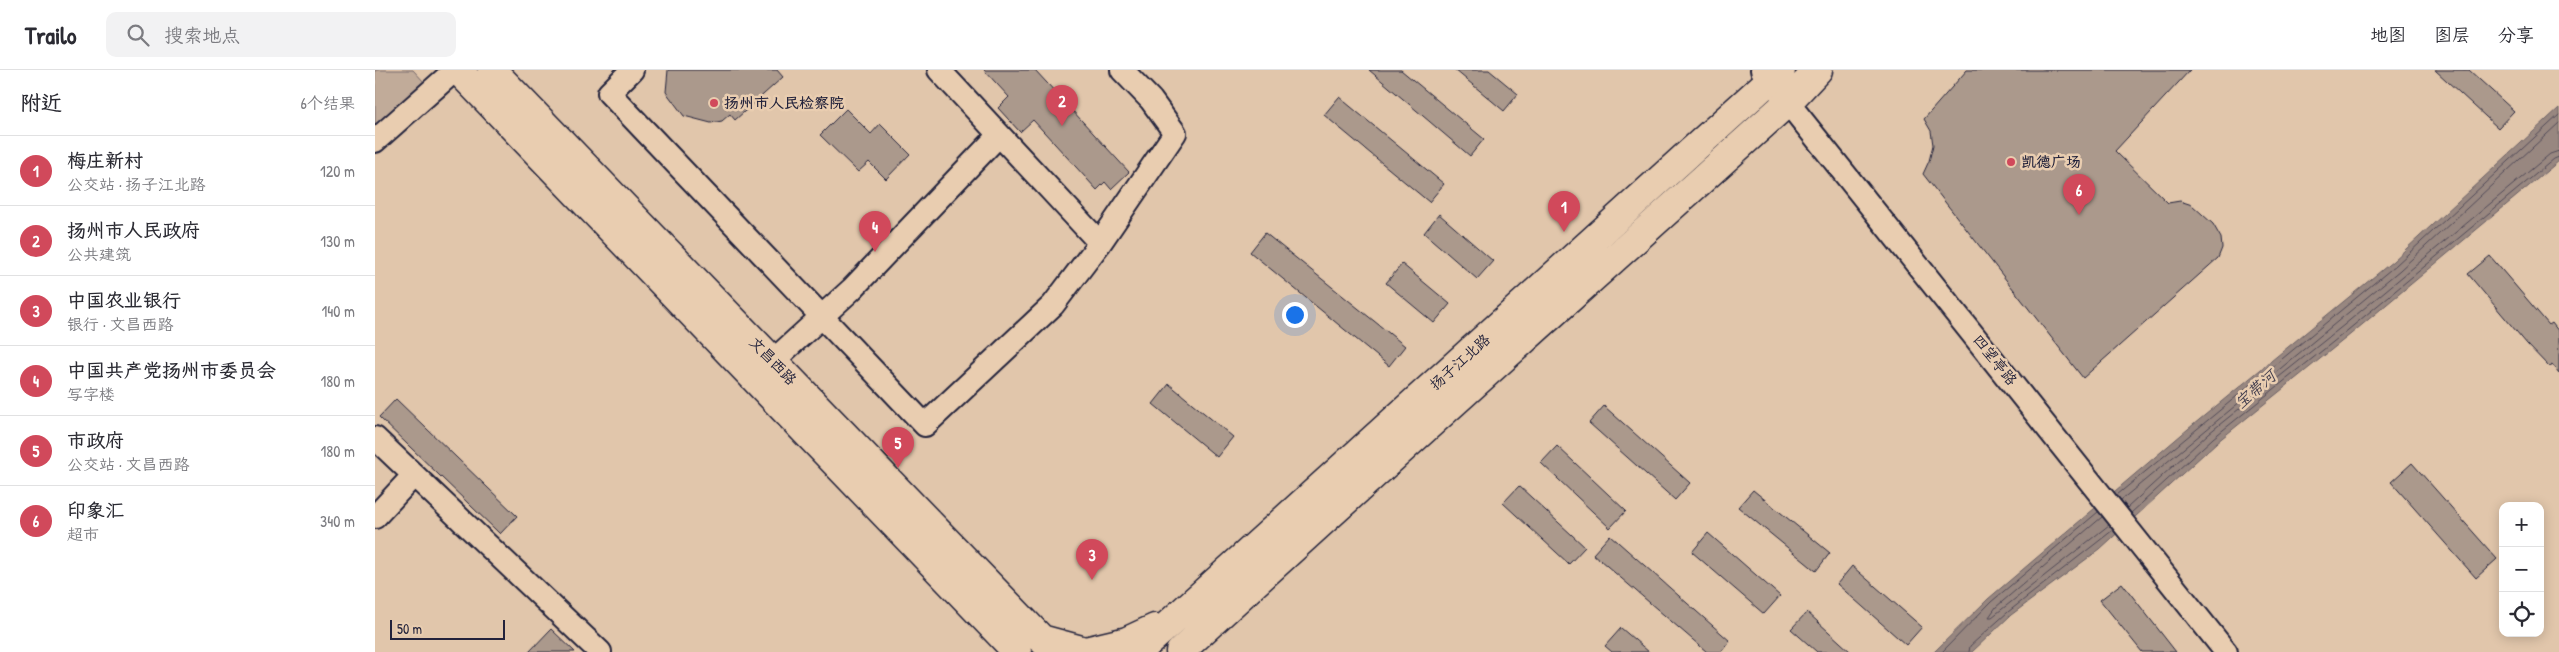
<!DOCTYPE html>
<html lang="zh">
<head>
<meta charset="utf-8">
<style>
	:root { --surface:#fff; --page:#f2f2f3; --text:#2b2b33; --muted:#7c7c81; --line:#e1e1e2; --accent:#d1495b }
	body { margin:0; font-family:"Patrick Hand","LXGW WenKai TC",sans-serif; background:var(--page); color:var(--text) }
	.controls { position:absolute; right:15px; bottom:15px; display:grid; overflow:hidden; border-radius:10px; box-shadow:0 2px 12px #0003 }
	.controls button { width:45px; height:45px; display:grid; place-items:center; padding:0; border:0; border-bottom:1px solid var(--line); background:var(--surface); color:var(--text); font:25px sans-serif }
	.scale { position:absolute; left:15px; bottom:12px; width:115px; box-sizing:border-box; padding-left:5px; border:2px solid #22223b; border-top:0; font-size:14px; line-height:18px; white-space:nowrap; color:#22223b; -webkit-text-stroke:4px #e9cdb0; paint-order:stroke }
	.you { position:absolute; left:919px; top:244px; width:18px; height:18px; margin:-12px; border:4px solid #fff; border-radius:50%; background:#1a73e8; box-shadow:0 0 0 8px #1a73e833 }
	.badge { display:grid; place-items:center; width:32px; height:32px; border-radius:50%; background:var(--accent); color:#fff; font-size:16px; font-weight:700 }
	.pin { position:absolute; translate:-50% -41px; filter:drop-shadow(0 1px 2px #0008) }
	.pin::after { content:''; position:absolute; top:26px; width:18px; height:15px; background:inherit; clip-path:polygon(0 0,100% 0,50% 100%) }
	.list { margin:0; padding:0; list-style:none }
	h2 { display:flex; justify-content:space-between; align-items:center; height:65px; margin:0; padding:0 20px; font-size:21px }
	h2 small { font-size:16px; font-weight:400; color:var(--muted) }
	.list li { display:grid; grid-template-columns:32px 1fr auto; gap:15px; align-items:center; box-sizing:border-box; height:70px; padding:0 20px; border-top:1px solid var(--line) }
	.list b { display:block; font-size:19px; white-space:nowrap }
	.list p { margin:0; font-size:16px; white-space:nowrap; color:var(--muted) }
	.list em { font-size:16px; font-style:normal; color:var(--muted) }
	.icon { flex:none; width:28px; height:28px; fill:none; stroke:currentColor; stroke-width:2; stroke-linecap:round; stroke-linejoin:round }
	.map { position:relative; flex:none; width:2184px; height:582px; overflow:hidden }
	header { display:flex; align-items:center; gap:30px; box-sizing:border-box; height:70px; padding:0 25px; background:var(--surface); border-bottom:1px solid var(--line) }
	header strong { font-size:24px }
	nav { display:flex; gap:28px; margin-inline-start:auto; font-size:18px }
	.search { width:350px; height:45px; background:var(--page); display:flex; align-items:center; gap:12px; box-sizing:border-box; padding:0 18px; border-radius:10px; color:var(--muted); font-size:19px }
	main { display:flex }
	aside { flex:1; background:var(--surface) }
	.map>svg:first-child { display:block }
	.green { fill:#c1ab99; stroke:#72666a }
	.water { fill:#988780; stroke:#695f64 }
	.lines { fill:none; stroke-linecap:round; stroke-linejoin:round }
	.shore { stroke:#514a57; stroke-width:1 }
	.building { fill:#ab998c; stroke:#22223b }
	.minor-casing { stroke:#22223b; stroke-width:26 }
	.major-casing { stroke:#22223b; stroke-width:31 }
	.minor { stroke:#e9cdb0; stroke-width:22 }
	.major { stroke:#e9cdb0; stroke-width:28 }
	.poi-dot { fill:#d1495b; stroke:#e9cdb0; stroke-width:2 }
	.labels { text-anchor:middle; stroke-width:5; stroke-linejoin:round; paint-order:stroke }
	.poi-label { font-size:15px; font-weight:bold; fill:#22223b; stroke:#e9cdb0; text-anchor:start }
	.street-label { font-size:15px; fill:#22223b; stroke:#e9cdb0 }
	.water-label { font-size:16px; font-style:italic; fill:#454050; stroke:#e9cdb0 }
</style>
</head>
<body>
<header>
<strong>Trailo</strong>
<div class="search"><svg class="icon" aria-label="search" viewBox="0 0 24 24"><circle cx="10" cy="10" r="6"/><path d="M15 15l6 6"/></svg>搜索地点</div>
<nav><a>地图</a><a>图层</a><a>分享</a></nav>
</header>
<main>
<aside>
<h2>附近<small>6个结果</small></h2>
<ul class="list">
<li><span class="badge">1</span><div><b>梅庄新村</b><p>公交站 · 扬子江北路</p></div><em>120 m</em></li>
<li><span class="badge">2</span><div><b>扬州市人民政府</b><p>公共建筑</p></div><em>130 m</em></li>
<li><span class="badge">3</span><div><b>中国农业银行</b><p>银行 · 文昌西路</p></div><em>140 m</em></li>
<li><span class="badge">4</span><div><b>中国共产党扬州市委员会</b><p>写字楼</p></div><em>180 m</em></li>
<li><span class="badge">5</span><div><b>市政府</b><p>公交站 · 文昌西路</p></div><em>180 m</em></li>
<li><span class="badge">6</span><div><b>印象汇</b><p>超市</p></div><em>340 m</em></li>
</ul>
</aside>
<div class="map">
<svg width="2184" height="582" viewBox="0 0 2184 582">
	<rect width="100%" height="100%" fill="#e1c6ab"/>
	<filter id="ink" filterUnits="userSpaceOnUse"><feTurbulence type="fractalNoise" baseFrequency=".02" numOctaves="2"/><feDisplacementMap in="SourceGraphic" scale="10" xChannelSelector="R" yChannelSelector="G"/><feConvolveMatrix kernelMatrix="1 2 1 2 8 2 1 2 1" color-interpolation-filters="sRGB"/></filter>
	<g filter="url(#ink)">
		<path class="green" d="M0,0h38l13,14 -51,46z"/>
		<path class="water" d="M2184,38v53l-208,173 -134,108 -117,107 -89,66 -39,37h-38l54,-53 200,-170 205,-168z"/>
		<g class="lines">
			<path class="shore" d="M1742,425l279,-230 163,-150
				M1746,430l279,-230 159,-147
				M1752,438l82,-75 135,-108 206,-171 9,-3
				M1756,443l82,-75 135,-108 206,-171 5,-2
				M1727,447l-106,90 -7,10h3l117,-92
				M1567,582l49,-50 107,-90
				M1594,582l1,-6 38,-34 105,-82"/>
		</g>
		<path class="building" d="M293,0h109l6,7 -48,43 -5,-6 -8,7 -11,2 -27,-7 -18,-24z
			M609,0h51l94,102 -18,17 -6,-7 -8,8 -64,-70 -13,12 -22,-24 11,-11z
			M994,0h32l83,69 -14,17z
			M1080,0h34l29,24 -14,17z
			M1592,0h223l-75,81 53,52 12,-2 12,4 21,19 8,14 1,10 -4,10 -135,120 -160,-204 6,-13 4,-16 -2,-14 -7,-12z
			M2060,0h34l45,41 -16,17z
			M964,27l105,87 -15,18 -105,-87z
			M471,39l25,25 9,-10 30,30 -24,25 -17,-17 -11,10 -38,-37z
			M1064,144l54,47 -16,18 -53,-46z
			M890,163l140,113 -16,20 -139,-114z
			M2115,186l59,69 3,-2 7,9v42l-7,-9 -3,2 -22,-23 -59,-70z
			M1027,194l48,40 -16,19 -48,-40z
			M794,314l64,53 -16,20 -64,-53z
			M21,329l121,117 -17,18 -121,-117z
			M1229,336l86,77 -15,17 -86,-77z
			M1182,376l69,65 -16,17 -69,-65z
			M2037,393l85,96 -21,19 -85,-96z
			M1144,416l66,61 -16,17 -66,-61z
			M1378,420l77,63 -14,18 -78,-64z
			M1333,463l72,63 -16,18 -72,-62z
			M1235,465l120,106 -9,11h-14l-114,-98z
			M1477,496l70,61 -16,18 -69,-61z
			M1747,513l54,69h-34l-42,-52z
			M1432,542l44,40h-34l-26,-23z
			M1246,558l28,24h-37l-7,-6z
			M176,559l24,23h-46z"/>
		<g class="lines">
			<defs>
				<path id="minor" d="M257,0l-23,23 316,332 128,-120 47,-62 75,-110 -24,-33 -29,-30
					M564,0l161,173
					M1387,0l464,582
					M0,71l80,-71
					M398,291l79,-72 147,-154
					M0,368l225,214
					M0,447l39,-42"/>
				<path id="major" d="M83,0l559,582
					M117,0l562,582
					M666,569l44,12 42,-10 28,-13
					M763,582l643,-582
					M805,582c200,-185 405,-366 608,-550l30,-32"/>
			</defs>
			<use href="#minor" class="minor-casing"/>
			<use href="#major" class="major-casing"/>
			<use href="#minor" class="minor"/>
			<use href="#major" class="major"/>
		</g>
	</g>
	<g class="poi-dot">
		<circle cx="339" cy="33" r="5"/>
		<circle cx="1636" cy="92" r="5"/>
	</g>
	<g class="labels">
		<g class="poi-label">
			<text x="349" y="38">扬州市人民检察院</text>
			<text x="1646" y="97">凯德广场</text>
		</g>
		<g class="street-label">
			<text transform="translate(1620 290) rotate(51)" y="5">四望亭路</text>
			<text transform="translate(398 291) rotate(46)" y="5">文昌西路</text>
			<text transform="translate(1085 292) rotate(-42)" y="5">扬子江北路</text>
		</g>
		<g class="water-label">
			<text transform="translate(1880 319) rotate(-41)" y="6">宝带河</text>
		</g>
	</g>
</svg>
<div class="controls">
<button>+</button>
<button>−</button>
<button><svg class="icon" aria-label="locate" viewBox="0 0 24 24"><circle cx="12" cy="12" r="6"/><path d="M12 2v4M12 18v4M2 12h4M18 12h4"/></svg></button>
</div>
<div class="scale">50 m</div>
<div class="you"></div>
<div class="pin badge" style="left:1189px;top:162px">1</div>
<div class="pin badge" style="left:687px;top:56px">2</div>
<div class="pin badge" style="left:717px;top:510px">3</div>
<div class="pin badge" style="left:500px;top:182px">4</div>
<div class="pin badge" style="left:523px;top:398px">5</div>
<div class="pin badge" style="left:1704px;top:145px">6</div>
</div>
</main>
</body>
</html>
